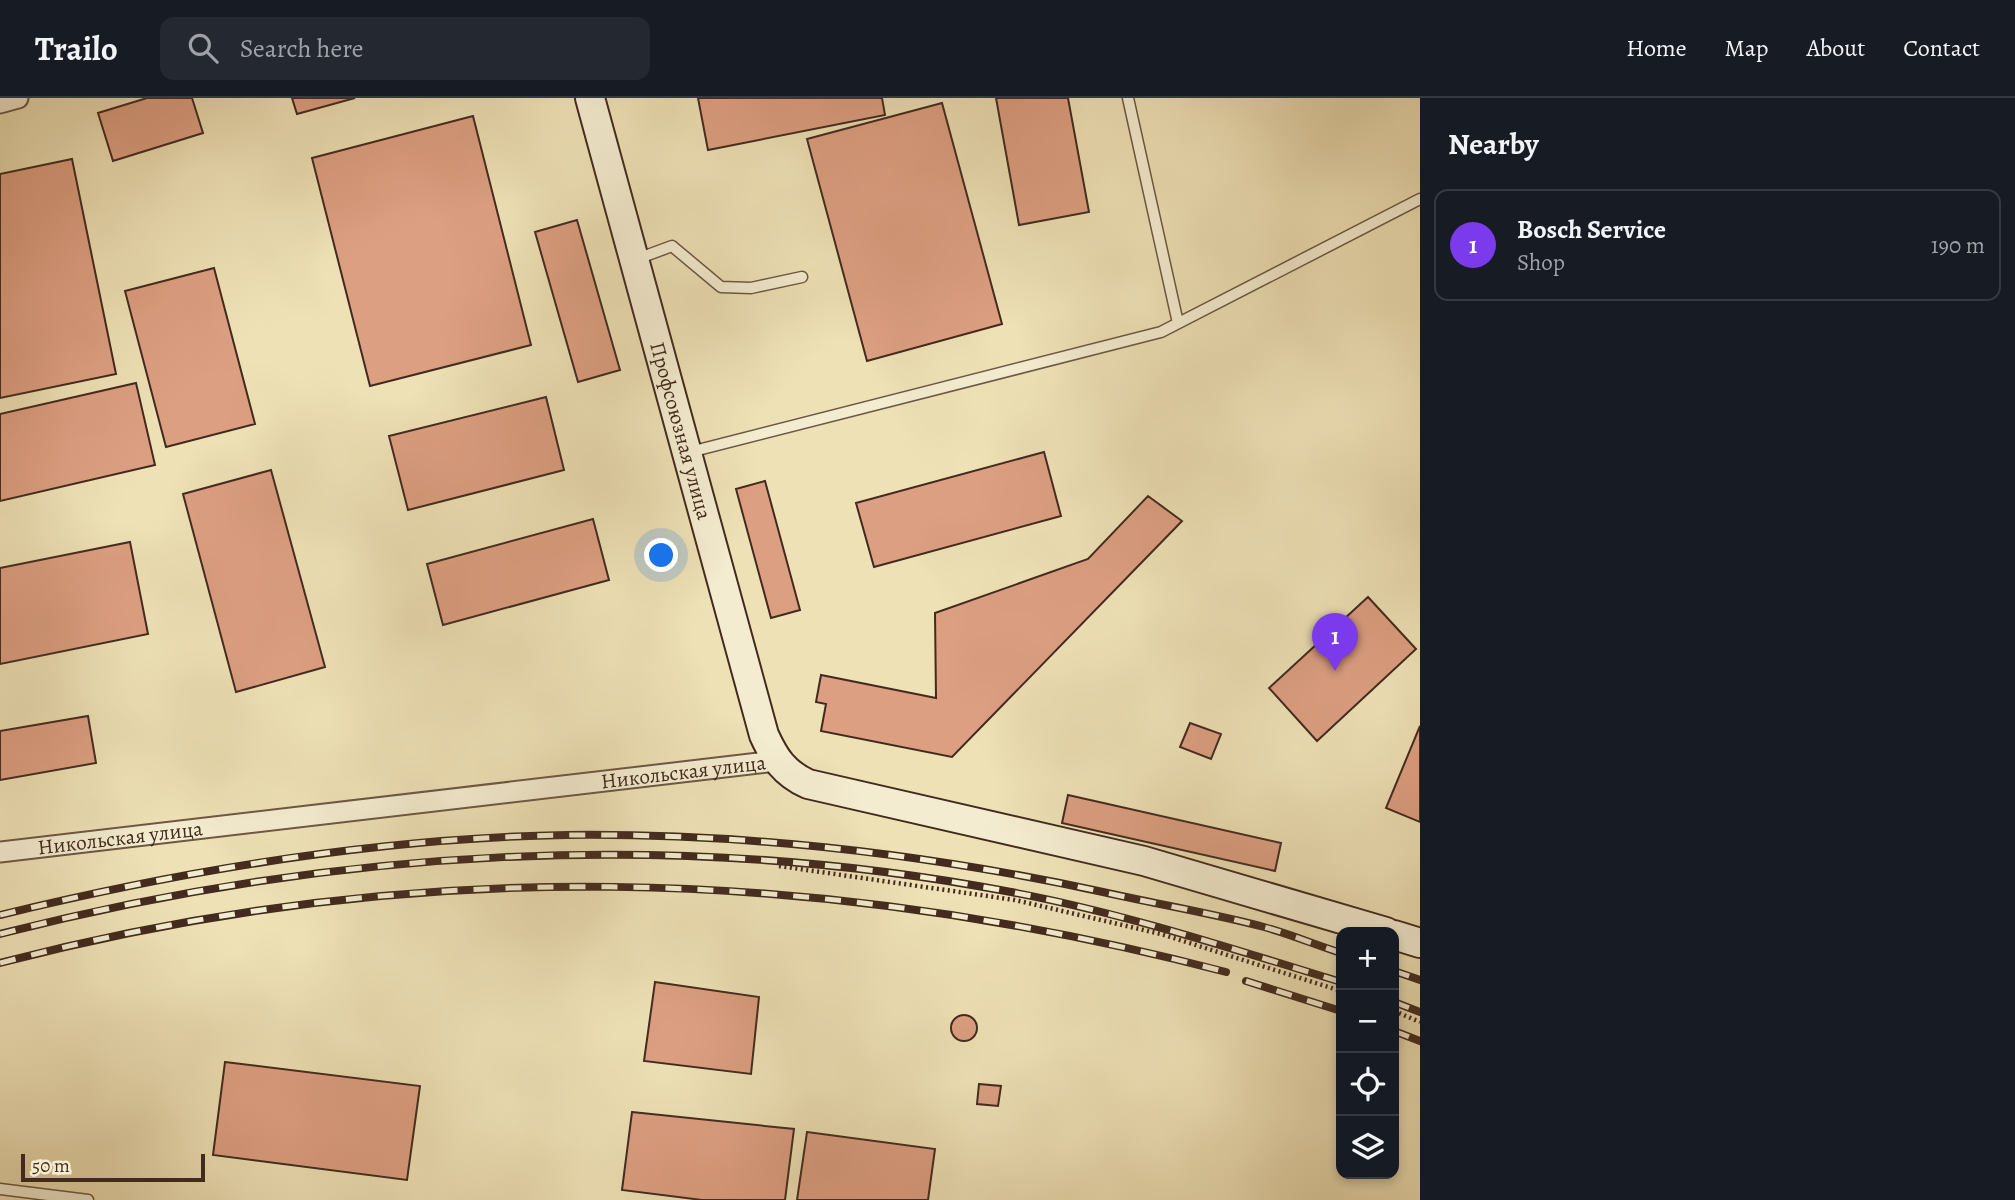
<!DOCTYPE html>
<html lang="en">
<head>
<meta charset="utf-8">
<style>
	:root { --surface:#171b24; --page:#242831; --text:#f1f3f6; --muted:#9ea1a6; --line:#363941; --accent:#7c3aed }
	body { margin:0; font-family:Alegreya,serif; background:var(--page); color:var(--text) }
	.controls { position:absolute; right:21px; bottom:21px; display:grid; overflow:hidden; border-radius:14px; box-shadow:0 4px 10px #0003 }
	.controls button { width:63px; height:63px; display:grid; place-items:center; padding:0; border:0; border-bottom:2px solid var(--line); background:var(--surface); color:var(--text); font:35px sans-serif }
	.scale { position:absolute; left:21px; bottom:18px; width:184px; box-sizing:border-box; padding-left:7px; border:4px solid #422b1e; border-top:0; font-size:19px; line-height:24px; white-space:nowrap; color:#422b1e; -webkit-text-stroke:5px #f4ecd0; paint-order:stroke }
	.you { position:absolute; left:662px; top:458px; width:24px; height:24px; margin:-18px; border:5px solid #fff; border-radius:50%; background:#1a73e8; box-shadow:0 0 0 10px #1a73e833 }
	.badge { display:grid; place-items:center; width:46px; height:46px; border-radius:50%; background:var(--accent); color:#fff; font-size:23px; font-weight:700 }
	.pin { position:absolute; translate:-50% -58px; filter:drop-shadow(0 2px 4px #0008) }
	.pin::after { content:''; position:absolute; top:37px; width:24px; height:21px; background:inherit; clip-path:polygon(0 0,100% 0,50% 100%) }
	.list { margin:0; padding:0; list-style:none }
	h2 { display:flex; justify-content:space-between; align-items:center; height:91px; margin:0; padding:0 28px; font-size:30px }
	h2 small { font-size:23px; font-weight:400; color:var(--muted) }
	.list li { display:grid; grid-template-columns:46px 1fr auto; gap:21px; align-items:center; box-sizing:border-box; height:112px; margin:0 14px 14px; padding:0 14px; border:2px solid var(--line); border-radius:14px }
	.list b { display:block; font-size:26px; white-space:nowrap }
	.list p { margin:0; font-size:23px; white-space:nowrap; color:var(--muted) }
	.list em { font-size:23px; font-style:normal; color:var(--muted) }
	.icon { flex:none; width:38px; height:38px; fill:none; stroke:currentColor; stroke-width:2; stroke-linecap:round; stroke-linejoin:round }
	.map { position:relative; flex:none; width:1420px; height:1102px; overflow:hidden }
	header { display:flex; align-items:center; gap:42px; box-sizing:border-box; height:98px; padding:0 35px; background:var(--surface); border-bottom:2px solid var(--line) }
	header strong { font-size:33px }
	nav { display:flex; gap:38px; margin-inline-start:auto; font-size:24px }
	.search { width:490px; height:63px; background:var(--page); display:flex; align-items:center; gap:18px; box-sizing:border-box; padding:0 24px; border-radius:14px; color:var(--muted); font-size:26px }
	main { display:flex }
	aside { flex:1; background:var(--surface) }
	.map>svg:first-child { display:block }
	.building { fill:#dd9f82; stroke:#422b1e; stroke-width:2 }
	.lines { fill:none; stroke-linecap:round; stroke-linejoin:round }
	.lane-casing { stroke:#6d5844; stroke-width:13 }
	.street-casing { stroke:#6d5844; stroke-width:23 }
	.secondary-casing { stroke:#422b1e; stroke-width:32 }
	.path { stroke:#422b1e; stroke-width:4.5; stroke-dasharray:2 3.5; stroke-linecap:butt }
	.lane { stroke:#f4ecd0; stroke-width:10 }
	.street { stroke:#f4ecd0; stroke-width:19 }
	.secondary { stroke:#f4ecd0; stroke-width:28 }
	.rail-casing { stroke:#422b1e; stroke-width:8 }
	.rail { stroke:#f4ecd0; stroke-width:5; stroke-dasharray:16; stroke-linecap:butt }
	.labels { text-anchor:middle; stroke-width:5; stroke-linejoin:round; paint-order:stroke }
	.street-label { font-size:21px; fill:#422b1e; stroke:#f4ecd0 }
</style>
</head>
<body>
<header>
<strong>Trailo</strong>
<div class="search"><svg class="icon" aria-label="search" viewBox="0 0 24 24"><circle cx="10" cy="10" r="6"/><path d="M15 15l6 6"/></svg>Search here</div>
<nav><a>Home</a><a>Map</a><a>About</a><a>Contact</a></nav>
</header>
<main>
<div class="map">
<svg width="1420" height="1102" viewBox="0 0 1420 1102">
	<rect width="100%" height="100%" fill="#eee1b6"/>
	<filter id="stains"><feTurbulence type="fractalNoise" baseFrequency=".00286" numOctaves="4"/><feColorMatrix values="0 0 0 0 .2 0 0 0 0 .09 0 0 0 0 .02 0 0 0 .5 -.17"/></filter>
	<radialGradient id="worn" r=".72"><stop offset=".6" stop-color="#630" stop-opacity="0"/><stop offset="1" stop-color="#630" stop-opacity=".3"/></radialGradient>
	<path class="building" d="M147,0h45l11,35 -90,28 -15,-48z
		M292,0h63l-58,16z
		M698,0h184l3,17 -177,35z
		M996,0h72l21,114 -70,13z
		M942,5l60,221 -135,37 -60,-222z
		M473,18l58,229 -161,41 -58,-228z
		M72,61l44,215 -116,24v-224z
		M577,122l43,150 -42,12 -43,-150z
		M214,170l41,156 -89,23 -41,-156z
		M136,285l19,82 -155,36v-87z
		M546,299l18,73 -156,40 -19,-74z
		M1044,354l17,64 -187,51 -18,-64z
		M271,372l54,197 -89,25 -53,-198z
		M765,383l35,129 -29,8 -35,-129z
		M1148,398l34,25 -230,236 -131,-26 5,-27 -10,-2 5,-27 115,23 -1,-85 153,-54z
		M593,421l16,61 -166,45 -16,-61z
		M130,444l18,92 -148,30v-96z
		M1368,499l48,52 -99,92 -48,-53z
		M88,618l8,47 -96,17v-49z
		M1190,625l31,11 -10,25 -31,-12z
		M1420,628v96l-34,-14z
		M1068,697l213,48 -6,28 -213,-48z
		M655,884l104,15 -8,77 -107,-13z
		M951 930a13 13 0 1 1 26 0a13 13 0 1 1-26 0Z
		M225,964l195,24 -13,94 -194,-25z
		M979,986l22,2 -3,20 -21,-2z
		M632,1014l162,17 -9,71h-83l-80,-10z
		M807,1034l128,17 -7,51h-131z"/>
	<g class="lines">
		<defs>
			<path id="lane" d="M1128,0l50,225
				M637,161l35,-13 49,41 30,1 51,-11
				M690,354l471,-120 259,-133
				M0,1091l88,11"/>
			<g id="street">
				<path d="M0,5l18,-5"/>
				<path id="s1" d="M0,754l776,-91"/>
			</g>
			<g id="secondary">
				<path id="s2" d="M590,0l174,637c11,24 20,38 44,49l336,77 242,71"/>
				<path d="M1394,837l26,8"/>
			</g>
		</defs>
		<use href="#lane" class="lane-casing"/>
		<use href="#street" class="street-casing"/>
		<use href="#secondary" class="secondary-casing"/>
		<path class="path" d="M779,768l236,34 146,34 180,57
			M1394,913l26,11"/>
		<use href="#lane" class="lane"/>
		<use href="#street" class="street"/>
		<use href="#secondary" class="secondary"/>
		<defs>
			<path id="rail" d="M0,817c185,-45 376,-77 567,-80 181,-2 360,19 536,57 53,12 108,21 161,35 26,7 52,18 77,26
				M0,836c331,-85 675,-106 1011,-42 112,21 222,57 330,90
				M0,865c413,-108 815,-98 1226,9
				M1394,873l26,9
				M1246,883l95,30
				M1394,904l26,10
				M1394,933l26,10"/>
		</defs>
		<use href="#rail" class="rail-casing"/>
		<use href="#rail" class="rail"/>
	</g>
	<g class="labels">
		<g class="street-label">
			<text dy="7" stroke="none"><textPath href="#s2" startOffset="345">Профсоюзная улица</textPath></text>
			<text dy="7" stroke="none"><textPath href="#s1" startOffset="688">Никольская улица</textPath></text>
			<text dy="7" stroke="none"><textPath href="#s1" startOffset="121">Никольская улица</textPath></text>
		</g>
	</g>
	<rect width="100%" height="100%" filter="url(#stains)"/>
	<rect width="100%" height="100%" fill="url(#worn)"/>
</svg>
<div class="controls">
<button>+</button>
<button>−</button>
<button><svg class="icon" aria-label="locate" viewBox="0 0 24 24"><circle cx="12" cy="12" r="6"/><path d="M12 2v4M12 18v4M2 12h4M18 12h4"/></svg></button>
<button><svg class="icon" aria-label="layers" viewBox="0 0 24 24"><path d="M12 4l9 5-9 5-9-5zM3 14l9 5 9-5"/></svg></button>
</div>
<div class="scale">50 m</div>
<div class="you"></div>
<div class="pin badge" style="left:1335px;top:573px">1</div>
</div>
<aside>
<h2>Nearby<small></small></h2>
<ul class="list">
<li><span class="badge">1</span><div><b>Bosch Service</b><p>Shop</p></div><em>190 m</em></li>
</ul>
</aside>
</main>
</body>
</html>
